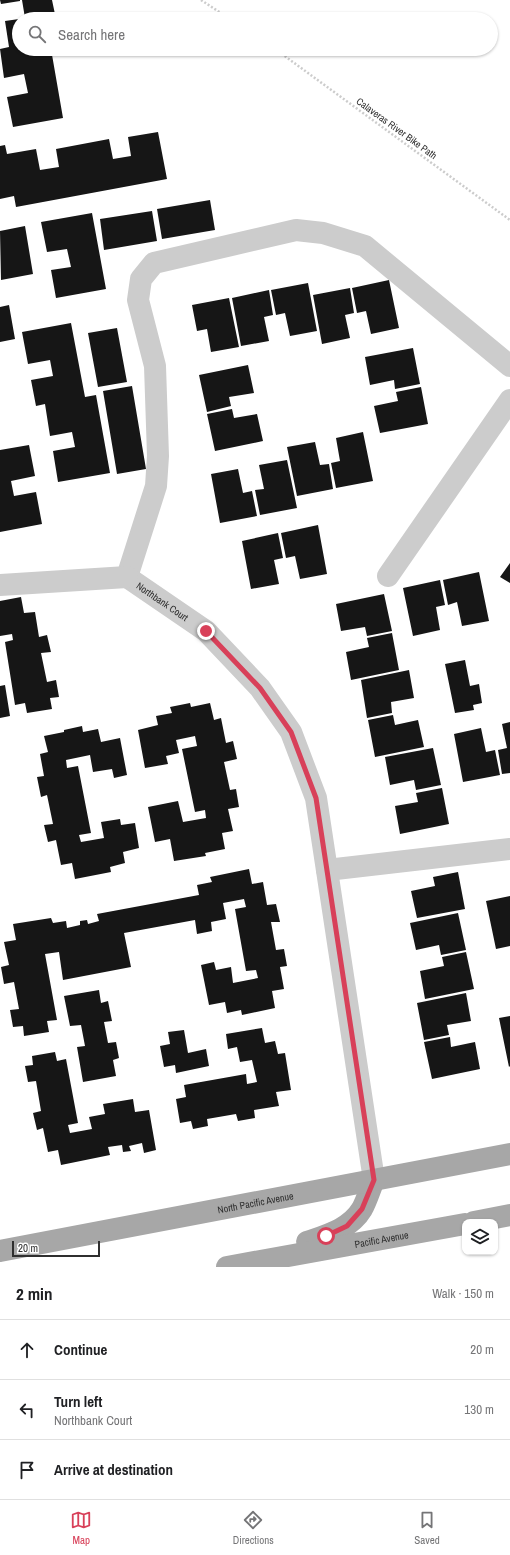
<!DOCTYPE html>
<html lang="en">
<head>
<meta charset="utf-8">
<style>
	:root { --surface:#fff; --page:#f2f2f2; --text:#202124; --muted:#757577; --line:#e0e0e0; --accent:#d84059 }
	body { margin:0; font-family:"Archivo Narrow",sans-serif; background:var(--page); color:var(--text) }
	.controls { position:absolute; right:12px; bottom:12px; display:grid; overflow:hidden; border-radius:8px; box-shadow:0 1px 3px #0004 }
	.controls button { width:36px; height:36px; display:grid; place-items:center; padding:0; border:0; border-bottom:1px solid var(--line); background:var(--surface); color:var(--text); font:20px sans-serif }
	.scale { position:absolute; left:12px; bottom:10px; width:88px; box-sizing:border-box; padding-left:4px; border:2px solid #2f2f2f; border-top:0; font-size:11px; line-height:14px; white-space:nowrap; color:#2f2f2f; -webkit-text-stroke:3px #fff; paint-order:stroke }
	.stop { position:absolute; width:12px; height:12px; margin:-9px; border:3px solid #d84059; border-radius:50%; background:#fff }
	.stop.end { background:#d84059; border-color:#fff; box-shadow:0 1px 4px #0008 }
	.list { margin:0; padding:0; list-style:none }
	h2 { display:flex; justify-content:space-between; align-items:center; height:52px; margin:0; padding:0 16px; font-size:17px }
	h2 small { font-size:13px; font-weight:400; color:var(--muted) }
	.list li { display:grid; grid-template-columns:26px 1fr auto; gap:12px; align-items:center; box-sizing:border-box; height:60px; padding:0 16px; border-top:1px solid var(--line) }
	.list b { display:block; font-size:15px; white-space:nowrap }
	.list p { margin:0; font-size:13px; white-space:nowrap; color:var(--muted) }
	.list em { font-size:13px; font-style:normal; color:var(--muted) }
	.icon { flex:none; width:22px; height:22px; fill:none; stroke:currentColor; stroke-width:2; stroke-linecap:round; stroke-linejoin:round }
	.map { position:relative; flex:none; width:510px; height:1267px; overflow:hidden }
	.search { position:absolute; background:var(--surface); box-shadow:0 1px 3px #0004; left:12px; right:12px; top:12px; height:44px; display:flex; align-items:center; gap:10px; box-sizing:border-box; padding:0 14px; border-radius:22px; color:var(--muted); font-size:15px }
	.sheet { height:232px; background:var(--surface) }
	nav { display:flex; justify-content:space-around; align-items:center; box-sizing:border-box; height:56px; border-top:1px solid var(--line); background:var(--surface); font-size:11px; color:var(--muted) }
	nav a { display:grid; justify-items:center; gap:2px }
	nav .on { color:var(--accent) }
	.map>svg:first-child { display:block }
	.building { fill:#161616 }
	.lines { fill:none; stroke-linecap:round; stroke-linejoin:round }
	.path { stroke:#ccc; stroke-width:2.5; stroke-dasharray:2 2; stroke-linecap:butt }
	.minor { stroke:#ccc; stroke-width:22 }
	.major { stroke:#a7a7a7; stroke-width:22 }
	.route { stroke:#d84059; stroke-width:5 }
	.labels { text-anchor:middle; stroke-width:4; stroke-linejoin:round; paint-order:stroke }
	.street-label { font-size:10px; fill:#2f2f2f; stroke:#fff }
</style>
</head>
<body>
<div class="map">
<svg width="510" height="1267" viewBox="0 0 510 1267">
	<rect width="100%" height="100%" fill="#fff"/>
	<path class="building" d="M0,0h20v1l-19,3z
		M22,0h30l4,19h-34l3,-1z
		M19,19v30h32l12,69 -50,9 -6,-30 21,-4 -4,-19 -20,4 -4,-29 9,-2 -4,-26z
		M158,132l9,47 -151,28 -2,-11 -14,3v-53l5,-1 2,9 29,-5 4,21 19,-3 -3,-18 53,-10 4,20 18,-3 -3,-19z
		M210,200l5,30 -53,9 -5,-30z
		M152,211l5,30 -53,9 -4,-31z
		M92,213l14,76 -50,9 -5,-28 20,-3 -4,-18 -20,3 -6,-30z
		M25,226l8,48 -32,6 -1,-49z
		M389,280l10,48 -28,6 -5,-23 -9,2 -5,-25z
		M308,283l9,48 -27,5 -5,-23 -9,2 -5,-25z
		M350,288l4,25 -9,2 5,23 -28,6 -9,-49z
		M269,290l4,25 -9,2 5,24 -28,5 -9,-48z
		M229,298l10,49 -28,5 -4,-23 -10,2 -5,-26z
		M9,305l6,34 -15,3v-35z
		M71,323l14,74 11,-2 14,78 -52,9 -5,-31 22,-4 -3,-15 -22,4 -5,-32 -9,2 -5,-26 22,-4 -3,-16 -22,4 -6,-32z
		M117,328l10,54 -29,5 -10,-54z
		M413,348l7,36 -25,5 -1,-9 -24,5 -5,-28z
		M248,365l6,28 -25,4 2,9 -24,6 -8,-37z
		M132,386l14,83 -29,5 -14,-83z
		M421,387l7,37 -48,9 -6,-27 24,-5 -2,-9z
		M232,409l2,9 23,-4 6,27 -48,10 -8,-37z
		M363,432l10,49 -37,7 -5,-25 9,-2 -4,-23z
		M315,442l5,23 9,-1 4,25 -36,7 -10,-49z
		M29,445l6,31 -24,5 3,15 22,-4 6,32 -42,8v-82z
		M287,460l10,48 -37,7 -5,-25 9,-1 -5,-24z
		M238,469l5,24 9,-2 5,25 -37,7 -9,-49z
		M318,525l9,49 -27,5 -5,-23 -9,2 -5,-25z
		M278,533l5,25 -9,2 5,24 -28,5 -9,-48z
		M510,563v20l-10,-6z
		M479,572l10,49 -27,5 -5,-24 -9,3 -5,-25z
		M440,580l5,25 -9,2 4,23 -27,6 -10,-48z
		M384,594l8,37 -25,5 -2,-9 -24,4 -5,-27z
		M21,597l3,16 11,-1 4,25 8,-2 4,17 -10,1 6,29 9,-2 3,17 -9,1 2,11 -25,4 -2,-10 -10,2 -10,-63 8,-2 -1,-6 -12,2v-35z
		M392,633l7,37 -48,10 -5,-28 23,-5 -2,-9z
		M465,660l5,26 9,-2 3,19 -9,2 1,5 -19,3 -10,-49z
		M409,670l5,28 -23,4 1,11 -25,5 -6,-38z
		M5,685l5,31 -10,2v-32z
		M190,703l1,4 19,-4 4,17 7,-2 5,25 7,-2 4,18 -13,3 6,28 6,-1 3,18 -11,2 5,22 -11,2 3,16 -20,4 1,3 -32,5 -4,-22 -15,3 -7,-35 30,-6 5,21 23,-4 -1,-8 -10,2 -13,-63 15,-3 -2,-10 -19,4 3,13 -13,3 2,8 -23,4 -7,-38 20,-5 -2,-9 16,-3 -2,-6z
		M393,715l2,10 23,-5 6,27 -49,10 -7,-37z
		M510,722v51l-8,1 -4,-24 9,-2 -5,-24z
		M82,726l1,6 15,-3 3,13 19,-4 7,37 -13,3 -2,-9 -19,3 -3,-17 -24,5 1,8 11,-2 13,67 -12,2 2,7 23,-4 -3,-16 19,-3 1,6 14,-2 4,25 -16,4 2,11 -15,4 1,5 -36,7 -3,-16 -11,2 -5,-25 -8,2 -4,-17 9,-1 -6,-29 -6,2 -4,-20 7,-1 -4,-22 8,-2 -4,-16 20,-4v-2z
		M481,728l5,24 9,-2 5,25 -37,7 -9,-48z
		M433,748l8,37 -25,5 -2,-10 -24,5 -5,-28z
		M442,788l7,36 -49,10 -5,-28 23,-4 -2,-9z
		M249,869l3,15 11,-2 4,23 9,-1 4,18h-9l5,28 8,-1 3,17 -7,1 4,22 -12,2 3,17 -33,7 -1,-5 -14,3 -2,-11 -16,3 -8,-40 13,-3 2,8 15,-3 2,16 25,-5 -2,-8 -10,1 -11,-62 11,-2 -2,-8 -21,4 3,16 -15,3 1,9 -15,3 -2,-14 -71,13 7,34 -68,13 -4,-28 -14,2 12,66 -10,1 2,11 -25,4 -1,-10 -10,1 -3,-17 9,-1 -5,-27 -10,2 -3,-17 8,-2 -5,-23 12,-2 -3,-16 38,-6 2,5 13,-2 1,7 13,-3v-4l7,-1 1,4 11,-3 -2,-7 102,-19 -2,-10 15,-3 -2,-5z
		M458,872l7,37 -48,9 -6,-27 24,-5 -2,-9z
		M510,896v50l-14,3 -10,-48z
		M458,913l8,37 -25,5 -2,-10 -23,5 -6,-27z
		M466,952l8,37 -49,10 -5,-28 24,-5 -2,-9z
		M99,990l2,13 7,-2 4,20 -8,1 4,21 8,-1 3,16 -6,2 3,16 -33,6 -6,-35 8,-1 -4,-21 -11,1 -6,-30z
		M466,993l5,28 -24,4 2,10 -25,5 -7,-37z
		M510,1016v50l-1,1 -10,-49z
		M262,1028l3,15 10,-2 3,13 7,-1 6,37 -15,2 3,14 -25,4 1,8 -17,3 -2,-7 -29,5 1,7 -15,3 -2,-8 -11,2 -4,-24 10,-2 -2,-12 62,-11 1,10 10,-2 -5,-22 -12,2 -3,-15 -9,2 -2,-15z
		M184,1030l4,23 18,-4 3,17 -33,7 -1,-8 -11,2 -4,-21 10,-2 -2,-12z
		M450,1037l1,10 24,-5 5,27 -48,10 -8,-37z
		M55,1052l2,9 9,-2 12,64 -10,2 2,8 22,-4 -3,-12 16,-3 -2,-10 30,-5 2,13 14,-2 7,40 -12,3 -2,-10 -13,3 2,5 -8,1 -1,-7 -14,2 2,8 -49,10 -3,-15 -10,2 -5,-24 -6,2 -4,-17 8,-2 -5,-30 -8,1 -3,-16 8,-1 -1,-9z"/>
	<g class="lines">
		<path class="path" d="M201,0l29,19
			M275,49l235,171"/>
		<g class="minor">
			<path d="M388,576l122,-176"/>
			<path d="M127,577l29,-91 2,-30 -3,-90 -17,-66 3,-21 13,-16 142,-33 27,3 42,13 145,120"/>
			<path id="s1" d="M127,577l79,54 54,57 31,44 25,66 58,382"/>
			<path d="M0,585l127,-8"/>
			<path d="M327,870l183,-21"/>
		</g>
		<g class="major">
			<path d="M474,1222l36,-7"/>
			<path d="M307,1242c20,-7 43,-13 55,-33 5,-9 8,-20 12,-29"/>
			<path id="s2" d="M0,1251l510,-97"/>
			<path id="s3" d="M227,1267l238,-43"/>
		</g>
	</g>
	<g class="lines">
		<path class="route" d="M206,631l54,57 31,44 25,66 58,382 -12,29 -15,17 -21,10"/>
	</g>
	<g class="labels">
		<g class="street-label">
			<text transform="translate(397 128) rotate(36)" y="4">Calaveras River Bike Path</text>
			<text dy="4" stroke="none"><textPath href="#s1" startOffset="43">Northbank Court</textPath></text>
			<text dy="4" stroke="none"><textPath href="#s2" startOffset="260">North Pacific Avenue</textPath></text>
			<text dy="4" stroke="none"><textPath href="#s3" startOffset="157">Pacific Avenue</textPath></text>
		</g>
	</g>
</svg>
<div class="controls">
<button><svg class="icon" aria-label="layers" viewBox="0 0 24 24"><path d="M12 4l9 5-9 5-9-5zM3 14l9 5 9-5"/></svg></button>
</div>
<div class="scale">20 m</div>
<div class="stop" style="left:326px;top:1236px"></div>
<div class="stop end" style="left:206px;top:631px"></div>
<div class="search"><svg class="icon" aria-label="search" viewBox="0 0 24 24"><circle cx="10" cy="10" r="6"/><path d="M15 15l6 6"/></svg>Search here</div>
</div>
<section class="sheet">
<h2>2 min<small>Walk · 150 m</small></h2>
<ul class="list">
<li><svg class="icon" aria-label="ahead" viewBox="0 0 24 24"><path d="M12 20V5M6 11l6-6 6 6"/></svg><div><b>Continue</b></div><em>20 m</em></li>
<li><svg class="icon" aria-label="left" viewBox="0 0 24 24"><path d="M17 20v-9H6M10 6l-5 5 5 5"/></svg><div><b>Turn left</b><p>Northbank Court</p></div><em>130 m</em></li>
<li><svg class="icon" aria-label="arrive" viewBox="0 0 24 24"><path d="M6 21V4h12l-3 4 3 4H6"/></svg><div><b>Arrive at destination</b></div></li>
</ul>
</section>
<nav>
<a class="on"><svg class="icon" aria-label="map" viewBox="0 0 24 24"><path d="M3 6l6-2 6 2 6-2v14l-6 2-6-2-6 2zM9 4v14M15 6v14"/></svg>Map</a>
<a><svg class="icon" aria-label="directions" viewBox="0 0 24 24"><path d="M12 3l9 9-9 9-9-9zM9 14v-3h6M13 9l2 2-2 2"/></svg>Directions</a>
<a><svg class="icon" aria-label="saved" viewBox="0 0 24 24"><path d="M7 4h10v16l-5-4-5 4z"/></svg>Saved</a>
</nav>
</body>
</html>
